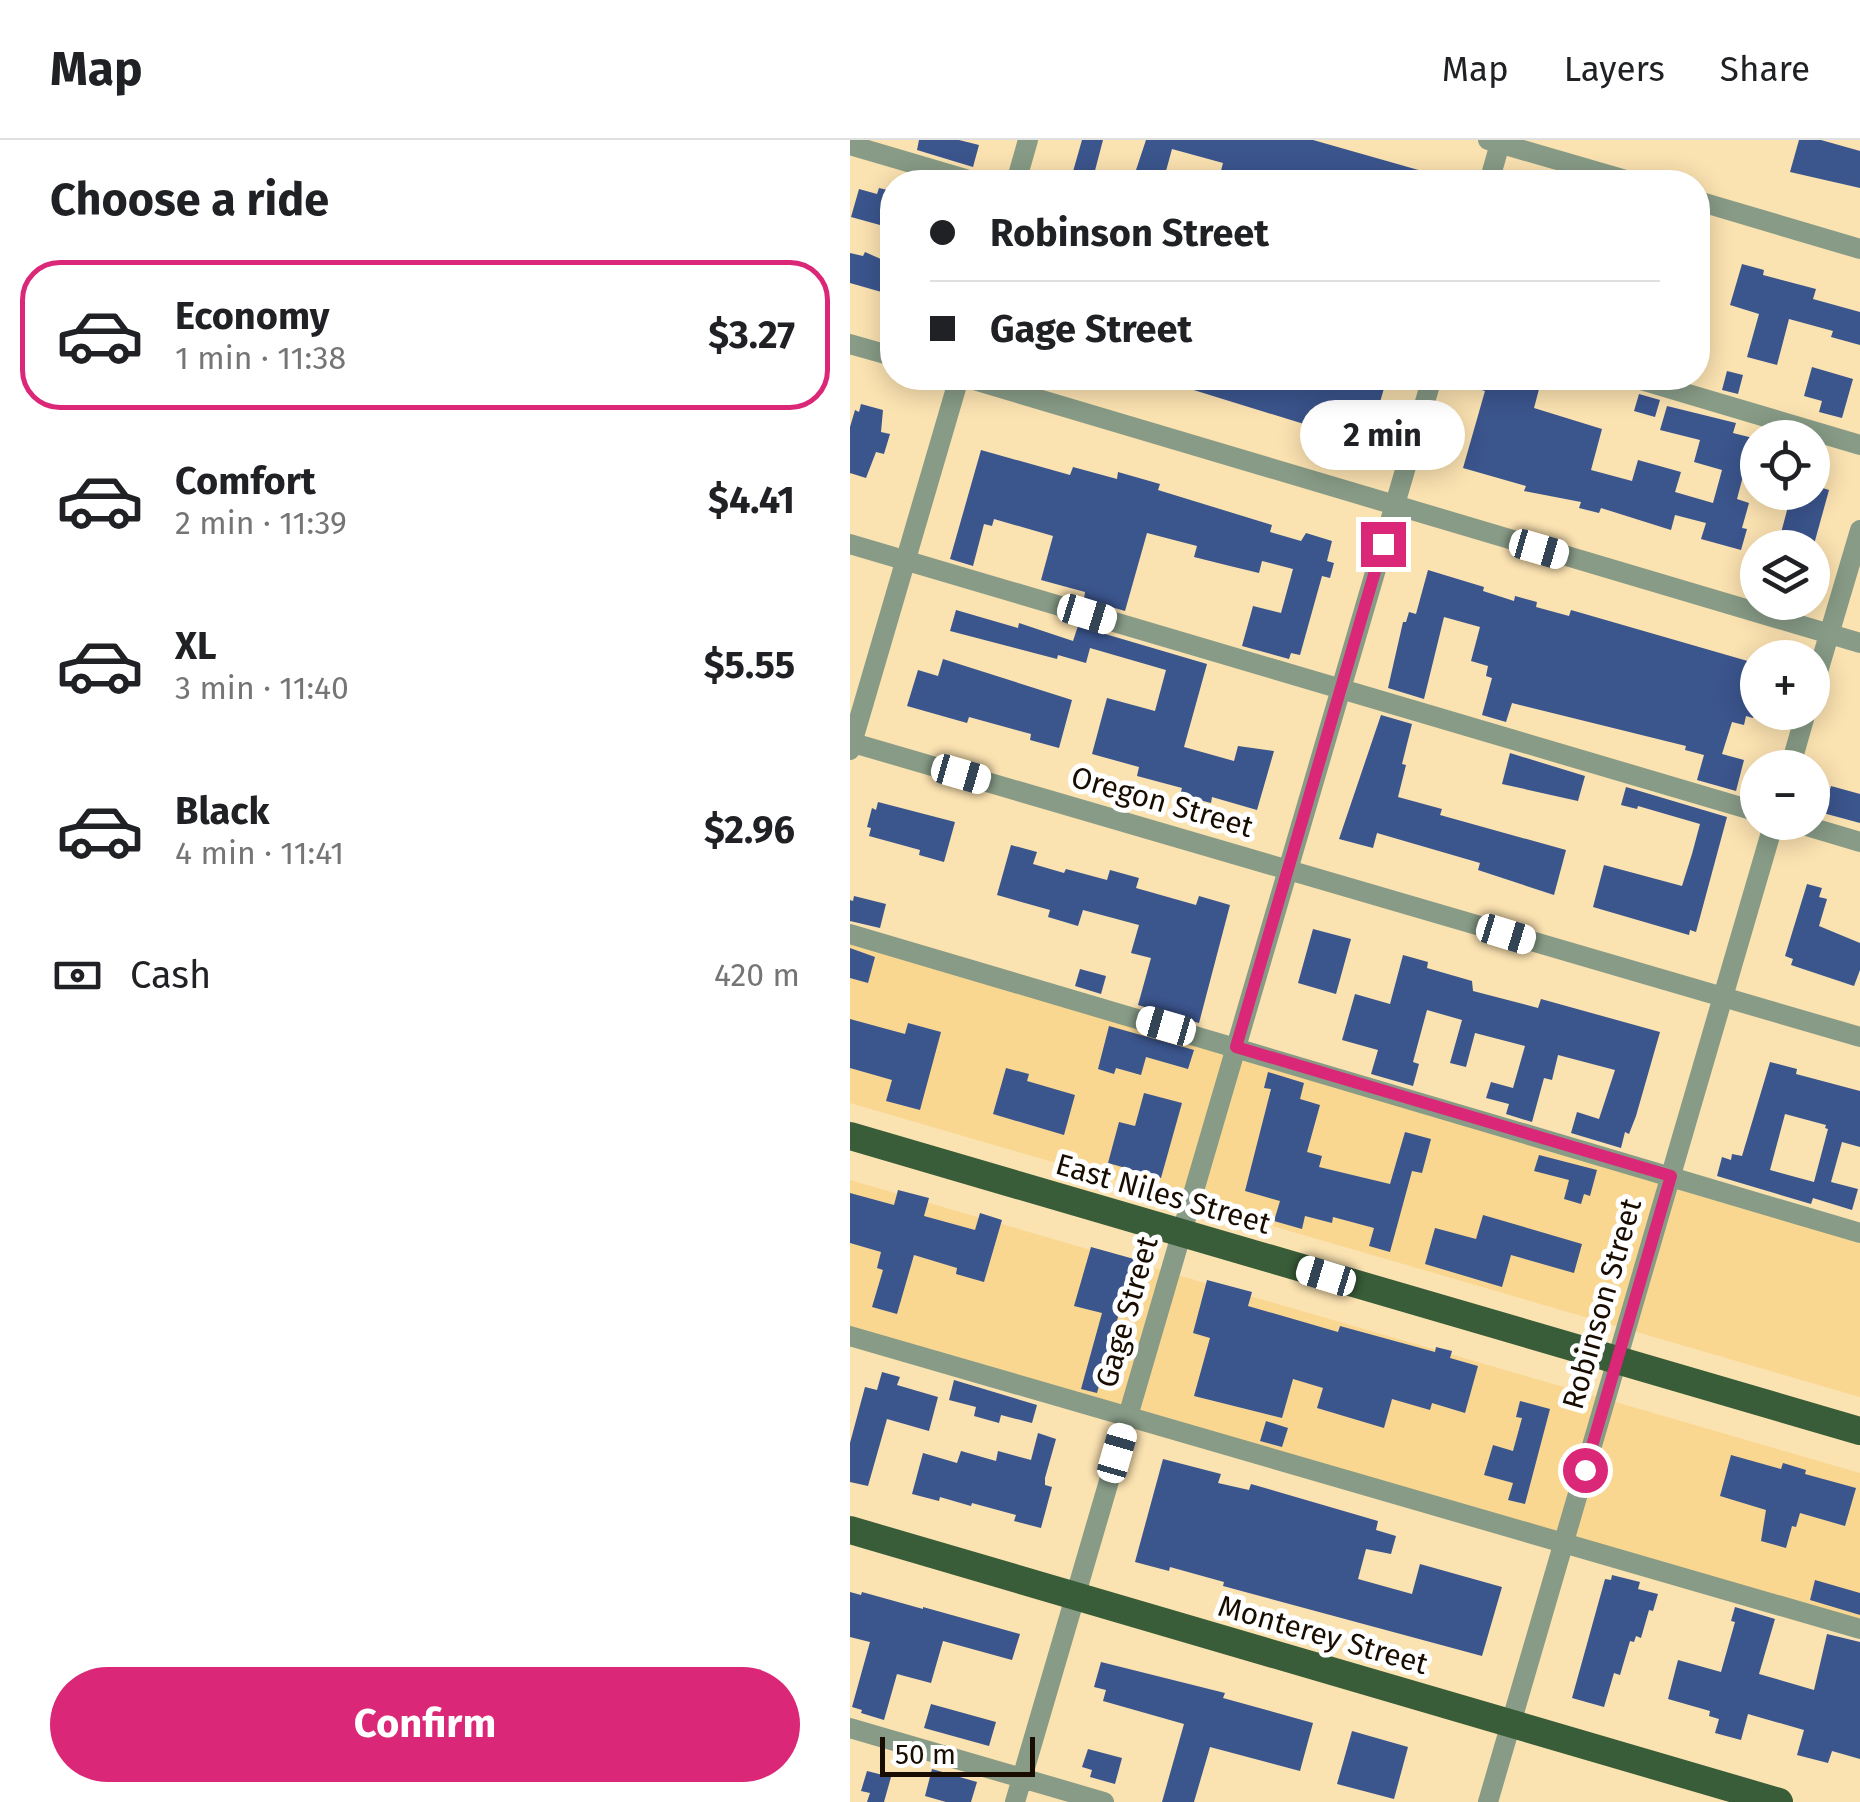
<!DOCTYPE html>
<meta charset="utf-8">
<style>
body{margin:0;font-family:"Fira Sans",sans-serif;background:#f2f2f2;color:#202124;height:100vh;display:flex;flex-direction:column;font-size:38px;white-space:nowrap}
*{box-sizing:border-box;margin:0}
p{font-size:32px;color:#757577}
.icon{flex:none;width:55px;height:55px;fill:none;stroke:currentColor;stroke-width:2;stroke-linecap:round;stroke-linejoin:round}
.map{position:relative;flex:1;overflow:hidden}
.panel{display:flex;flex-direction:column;background:#fff;width:850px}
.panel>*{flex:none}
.banner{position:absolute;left:30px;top:30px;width:830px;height:220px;border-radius:40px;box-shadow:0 5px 25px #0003;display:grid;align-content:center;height:220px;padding:0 50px;background:#fff}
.tools{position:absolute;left:890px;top:280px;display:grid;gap:20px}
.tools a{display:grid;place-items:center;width:90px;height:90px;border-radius:50%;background:#fff;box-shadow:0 5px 25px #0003;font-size:50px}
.scale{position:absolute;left:30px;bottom:25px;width:155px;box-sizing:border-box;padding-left:10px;border:5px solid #180d00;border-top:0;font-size:28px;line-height:35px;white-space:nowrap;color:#180d00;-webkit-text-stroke:8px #fff;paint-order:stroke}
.end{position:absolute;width:45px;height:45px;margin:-22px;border:12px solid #db2777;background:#fff;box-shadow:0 0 0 5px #fff}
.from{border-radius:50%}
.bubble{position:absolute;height:70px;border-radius:35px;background:#fff;box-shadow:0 5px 25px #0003;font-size:32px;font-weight:700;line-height:70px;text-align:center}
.car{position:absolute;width:30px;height:60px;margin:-30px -15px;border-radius:12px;box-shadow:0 0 8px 2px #0007;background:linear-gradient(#fff 24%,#345 0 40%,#fff 0 76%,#345 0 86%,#fff 0)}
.banner b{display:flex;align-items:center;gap:35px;height:95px;font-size:38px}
.banner b+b{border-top:2px solid #e0e0e0}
.banner i{width:25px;height:25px;background:#202124}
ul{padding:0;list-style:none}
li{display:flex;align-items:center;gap:30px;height:150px;margin:0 20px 15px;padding:0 30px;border:5px solid transparent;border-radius:40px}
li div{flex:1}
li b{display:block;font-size:38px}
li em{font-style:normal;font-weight:700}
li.active{border-color:#db2777}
li>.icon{width:90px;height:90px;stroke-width:1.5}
h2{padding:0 50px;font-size:45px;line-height:120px}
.pay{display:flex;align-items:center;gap:25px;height:110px;padding:0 50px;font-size:38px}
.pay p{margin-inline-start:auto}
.cta{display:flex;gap:20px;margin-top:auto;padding:20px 50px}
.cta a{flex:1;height:115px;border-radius:60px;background:#db2777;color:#fff;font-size:40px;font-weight:700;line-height:115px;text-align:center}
header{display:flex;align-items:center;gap:60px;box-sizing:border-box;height:140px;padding:0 50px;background:#fff;border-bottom:2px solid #e0e0e0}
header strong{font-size:48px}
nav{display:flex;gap:55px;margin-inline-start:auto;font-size:35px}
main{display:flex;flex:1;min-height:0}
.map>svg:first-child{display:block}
.built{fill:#fad791}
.building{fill:#3b558d;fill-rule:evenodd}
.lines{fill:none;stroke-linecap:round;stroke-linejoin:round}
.minor{stroke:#879b86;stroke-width:20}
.major{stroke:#395d38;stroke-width:28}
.route{stroke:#db2777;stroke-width:12}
.labels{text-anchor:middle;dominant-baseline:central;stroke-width:10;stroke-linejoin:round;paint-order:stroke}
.street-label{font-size:30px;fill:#180d00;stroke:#fff}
</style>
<header>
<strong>Map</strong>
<nav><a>Map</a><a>Layers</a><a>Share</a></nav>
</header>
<main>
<section class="panel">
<h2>Choose a ride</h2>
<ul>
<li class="active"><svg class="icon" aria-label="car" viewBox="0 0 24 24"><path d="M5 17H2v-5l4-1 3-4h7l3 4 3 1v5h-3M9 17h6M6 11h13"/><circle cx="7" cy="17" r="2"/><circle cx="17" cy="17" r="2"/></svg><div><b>Economy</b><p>1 min · 11:38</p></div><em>$3.27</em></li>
<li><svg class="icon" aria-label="car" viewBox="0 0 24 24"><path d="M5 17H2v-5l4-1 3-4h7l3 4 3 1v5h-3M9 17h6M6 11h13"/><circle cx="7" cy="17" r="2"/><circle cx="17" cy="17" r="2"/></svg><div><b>Comfort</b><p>2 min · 11:39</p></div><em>$4.41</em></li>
<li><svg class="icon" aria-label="car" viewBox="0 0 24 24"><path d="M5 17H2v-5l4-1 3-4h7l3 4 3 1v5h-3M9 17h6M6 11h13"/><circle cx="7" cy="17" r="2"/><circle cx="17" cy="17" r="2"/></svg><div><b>XL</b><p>3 min · 11:40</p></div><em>$5.55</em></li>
<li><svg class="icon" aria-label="car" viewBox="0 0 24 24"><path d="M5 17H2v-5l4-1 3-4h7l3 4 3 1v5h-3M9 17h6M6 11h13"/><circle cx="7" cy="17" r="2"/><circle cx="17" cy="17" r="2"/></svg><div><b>Black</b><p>4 min · 11:41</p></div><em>$2.96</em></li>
</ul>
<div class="pay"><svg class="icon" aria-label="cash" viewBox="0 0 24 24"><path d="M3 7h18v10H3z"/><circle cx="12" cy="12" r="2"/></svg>Cash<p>420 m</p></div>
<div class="cta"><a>Confirm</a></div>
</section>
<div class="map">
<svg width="1010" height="1662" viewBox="0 0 1010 1662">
<rect width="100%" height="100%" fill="#fbe2b1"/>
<path class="built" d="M0 799 1010 1099V1257L0 963Z
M0 1040 1010 1333V1482L0 1189Z"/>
<path class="building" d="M69 0H109L129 5 123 27 67 10Z
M232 0H253L242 42H220Z
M296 0H463L593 37 592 42H368L373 23 322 9 313 42H282Z
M949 0H971L1010 11V48L940 32Z
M29 48 42 51V79L32 76 30 85 1 77 9 49 27 54Z
M15 112 42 124V155L0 143V113L13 116Z
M892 124 914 130 913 135 966 149 963 159 1010 172V205L981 197 983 191 939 179 927 225 897 217 909 174 880 165Z
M962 227 1003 239 992 278 969 272 972 261 954 256Z
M877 231 893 235 888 254 872 250Z
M322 238H537L521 293 512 291 509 301 321 243Z
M605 238H692L684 268 752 289 741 330 782 341 788 320 831 332 825 352 863 363 872 330 844 322 850 300 810 290 817 266 886 283 883 293 903 298 887 359 899 363 892 388 897 389 891 410 851 399 856 383 825 375 821 390 751 368 749 373 729 368 731 362 674 351 676 346 613 328 635 251 604 242Z
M789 254 810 260 805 277 784 271Z
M11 264 33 270 31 292 40 294 34 314 26 312 16 338 0 333V287L5 270 9 272Z
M131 310 220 335 223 327 267 339 268 332 310 344 308 350 422 385 420 392 451 401 456 393 482 401 477 421 484 423 480 438 472 436 450 515 441 513 439 519 392 506 403 466 431 473 443 429 412 421 409 433 380 426 344 417 347 406 297 393 275 471 234 459 235 452 191 440 203 396 144 379 142 386 134 384 123 426 100 419Z
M963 345 979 350 963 408H927L940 359 958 364Z
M578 430 634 447 633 451 664 461 665 456 687 462 686 467 719 476 721 470 908 524V561L903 578 896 576 894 585 882 582 872 614 894 620 886 651 847 640 854 615 835 610 836 606 662 563 656 582 632 575 642 538 636 536 638 526 621 521 630 487 594 477 574 559 538 548 553 482H556L559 472 566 474Z
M106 470 168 488 169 483 223 501 228 486 357 524 334 607 384 621 388 606 424 611 407 670 362 657 361 663 330 655 332 648 287 636 289 627 242 614 257 558 305 571 316 530 240 508 236 523 208 515 207 519 100 491Z
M93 519 222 560 209 608 180 600 181 594 119 577 117 583 57 566 68 530 88 536Z
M531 575 562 584 552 624 556 625 548 657 592 669 590 675 716 710 704 755 628 730 630 723 527 693 523 708 489 699Z
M660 613 735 636 728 661 652 644Z
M981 646 1010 654V683L973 673Z
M776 647 877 677 846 792 840 790 839 795 743 767 754 725 832 746 842 714 850 684 788 666 787 669 771 665Z
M28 662 105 682 94 722 69 715 70 710 19 696 21 688 17 687 22 668 26 670Z
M161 705 187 712 183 724 214 733 216 729 257 740 260 730 289 738 286 748 346 765 349 756 380 765 349 883 288 865 301 818 281 813 289 785 233 770 228 786 198 777 200 770 147 755Z
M957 744 972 748 969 757 977 759 969 786 1010 803V830L1004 846 941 825 943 819 935 816Z
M4 756 36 764 30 788 0 781V760L3 761Z
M463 789 501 799 486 854 448 843Z
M0 808 25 817 18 843 0 838Z
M553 815 578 822 577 828 622 841 623 851 688 868 691 859 810 892 786 976 779 994 775 992 771 1008 721 993 727 972 749 979 765 930 708 915 702 940 694 938 682 982 656 974 659 964 636 958 641 942 663 948 675 906 625 893 616 927 600 923 612 880 577 870 563 922 569 924 563 946 521 934 528 910 492 900 505 854 540 864Z
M230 829 256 836 251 854 225 846Z
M0 879 55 894 58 883 91 892 70 970 36 961 42 940 0 928Z
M259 886 344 910 338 929 296 917 291 935 266 928 264 934 248 929Z
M920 922 947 929 946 934 1010 951V1007L992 1002 981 1042 1008 1049 1002 1070 963 1058 961 1064 867 1036 872 1017 881 1020 882 1014 892 1016ZM935 974 976 985 975 988 978 989 964 1042 920 1030Z
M156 928 179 934 177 941 225 955 214 995 143 974Z
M418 932 454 943 450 959 470 965 457 1012 472 1016 469 1027 540 1044 555 992 581 999 572 1033 562 1031 540 1112 519 1106 524 1088 483 1077 482 1083 455 1076 452 1089 424 1081 430 1061 395 1051 421 949 414 948Z
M294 953 332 963 311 1038 258 1023 269 982 285 986Z
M689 1015 747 1030 740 1056 734 1054 731 1064 714 1059 719 1040 684 1031Z
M48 1050 79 1058 74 1076 125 1090 130 1073 152 1080 134 1142 106 1134 107 1128 64 1115 47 1174 22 1167 33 1130 27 1128 31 1112 0 1103V1053L44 1065Z
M633 1075 732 1104 724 1133 661 1115 652 1147 575 1124 585 1088 626 1099Z
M241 1107 284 1119 247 1253 231 1249 252 1173 224 1166Z
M357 1140 402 1152 398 1166 488 1192 490 1186 585 1212 586 1207 602 1211 600 1218 628 1226 615 1273 582 1263 580 1270 542 1259 534 1288 467 1268 473 1248 443 1239 432 1278 344 1256 360 1198 343 1193Z
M32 1232 50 1237 47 1245 88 1257 79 1291 37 1279 18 1346 0 1342V1303L15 1247 27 1250Z
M104 1240 187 1265 182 1283 151 1275 149 1283 124 1276 126 1267 99 1260Z
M670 1261 700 1269 675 1364 658 1360 663 1343 634 1335 643 1305 663 1311 672 1278 666 1277Z
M416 1281 438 1288 432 1307 410 1301Z
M188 1293 206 1299 195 1338V1345L202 1347 191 1388 164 1381 166 1375 122 1363 121 1366 90 1357 89 1361 62 1354 73 1313 107 1323 111 1311 146 1321 148 1311 181 1320Z
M881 1315 931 1329 933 1323 956 1330 955 1334 1006 1348 995 1386 950 1373 946 1387 942 1386 936 1408 911 1401 916 1370 870 1356Z
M313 1319 371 1334 368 1343 399 1350 401 1344 528 1381 526 1390 546 1396 541 1414 516 1409 508 1439 562 1454 570 1424 652 1447 632 1516 373 1446 374 1442 320 1427 319 1431 285 1422Z
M762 1435 790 1442 788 1449 808 1454 803 1471 799 1470 791 1498 786 1496 784 1502 780 1501 770 1535 764 1533 754 1567 722 1558 755 1439 761 1440Z
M965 1440 1010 1453V1475L960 1460Z
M0 1452 11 1455 12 1452 73 1469V1467L170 1494 162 1520 93 1501 81 1543 47 1534 34 1580 11 1573 12 1570 2 1567 20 1502 0 1497Z
M885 1467 925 1479 909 1534 964 1550 977 1494 1010 1502V1619L982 1611 978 1623 947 1615 954 1590 898 1574 891 1600 865 1593 869 1579 859 1576 860 1571 818 1559 828 1520 871 1532 885 1482 881 1481Z
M251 1522 375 1553 373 1558 463 1583 450 1631 360 1607 344 1662H312L334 1584 253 1561 256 1550 244 1547Z
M81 1564 146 1582 139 1606 74 1588Z
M502 1591 558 1607 544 1659 487 1644Z
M238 1609 272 1618 265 1644 240 1637 242 1630 232 1627Z
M82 1629 127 1642 121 1662H96L75 1656Z
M17 1631 41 1637 34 1662H17L20 1653 11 1651Z"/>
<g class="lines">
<path class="minor" d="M638 0 783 42
M0 5 126 42
M166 42 178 0
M639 42 651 0
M848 61 1010 109
M0 204 42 216
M117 238 1010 503
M784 238 1010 305
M0 404 908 672
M962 552 1010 390
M0 602 1010 897
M0 610 109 238
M940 628 956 572
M943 682 1010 702
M0 794 1010 1093
M0 1196 1010 1489
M0 1588 254 1662
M165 1662 582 238
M638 1662 924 682"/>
<path class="major" d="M0 996 1010 1291
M0 1390 929 1662"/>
</g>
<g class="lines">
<path class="route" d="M533 404 386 907 821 1036 735 1330"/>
</g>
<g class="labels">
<g class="street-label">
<text transform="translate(312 662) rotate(16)">Oregon Street</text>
<text transform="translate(313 1054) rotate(16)">East Niles Street</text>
<text transform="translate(752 1164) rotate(-74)">Robinson Street</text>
<text transform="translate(277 1172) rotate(-74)">Gage Street</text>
<text transform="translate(473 1495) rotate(16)">Monterey Street</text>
</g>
</g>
</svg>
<div class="tools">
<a><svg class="icon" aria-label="locate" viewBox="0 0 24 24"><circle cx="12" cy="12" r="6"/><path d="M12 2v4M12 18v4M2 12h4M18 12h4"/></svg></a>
<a><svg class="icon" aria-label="layers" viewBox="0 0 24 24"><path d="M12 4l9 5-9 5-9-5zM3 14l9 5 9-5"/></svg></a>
<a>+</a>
<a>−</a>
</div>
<div class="scale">50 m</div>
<i class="end from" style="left:735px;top:1330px"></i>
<i class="end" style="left:533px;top:404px"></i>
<div class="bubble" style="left:450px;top:260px;width:165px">2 min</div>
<i class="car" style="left:689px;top:409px;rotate:106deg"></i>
<i class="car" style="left:237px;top:474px;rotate:107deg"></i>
<i class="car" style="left:111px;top:634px;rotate:106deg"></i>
<i class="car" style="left:656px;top:794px;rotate:107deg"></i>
<i class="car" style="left:316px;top:886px;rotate:286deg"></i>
<i class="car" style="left:476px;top:1136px;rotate:287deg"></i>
<i class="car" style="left:267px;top:1313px;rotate:16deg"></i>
<div class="banner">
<b><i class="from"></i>Robinson Street</b>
<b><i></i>Gage Street</b>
</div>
</div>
</main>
